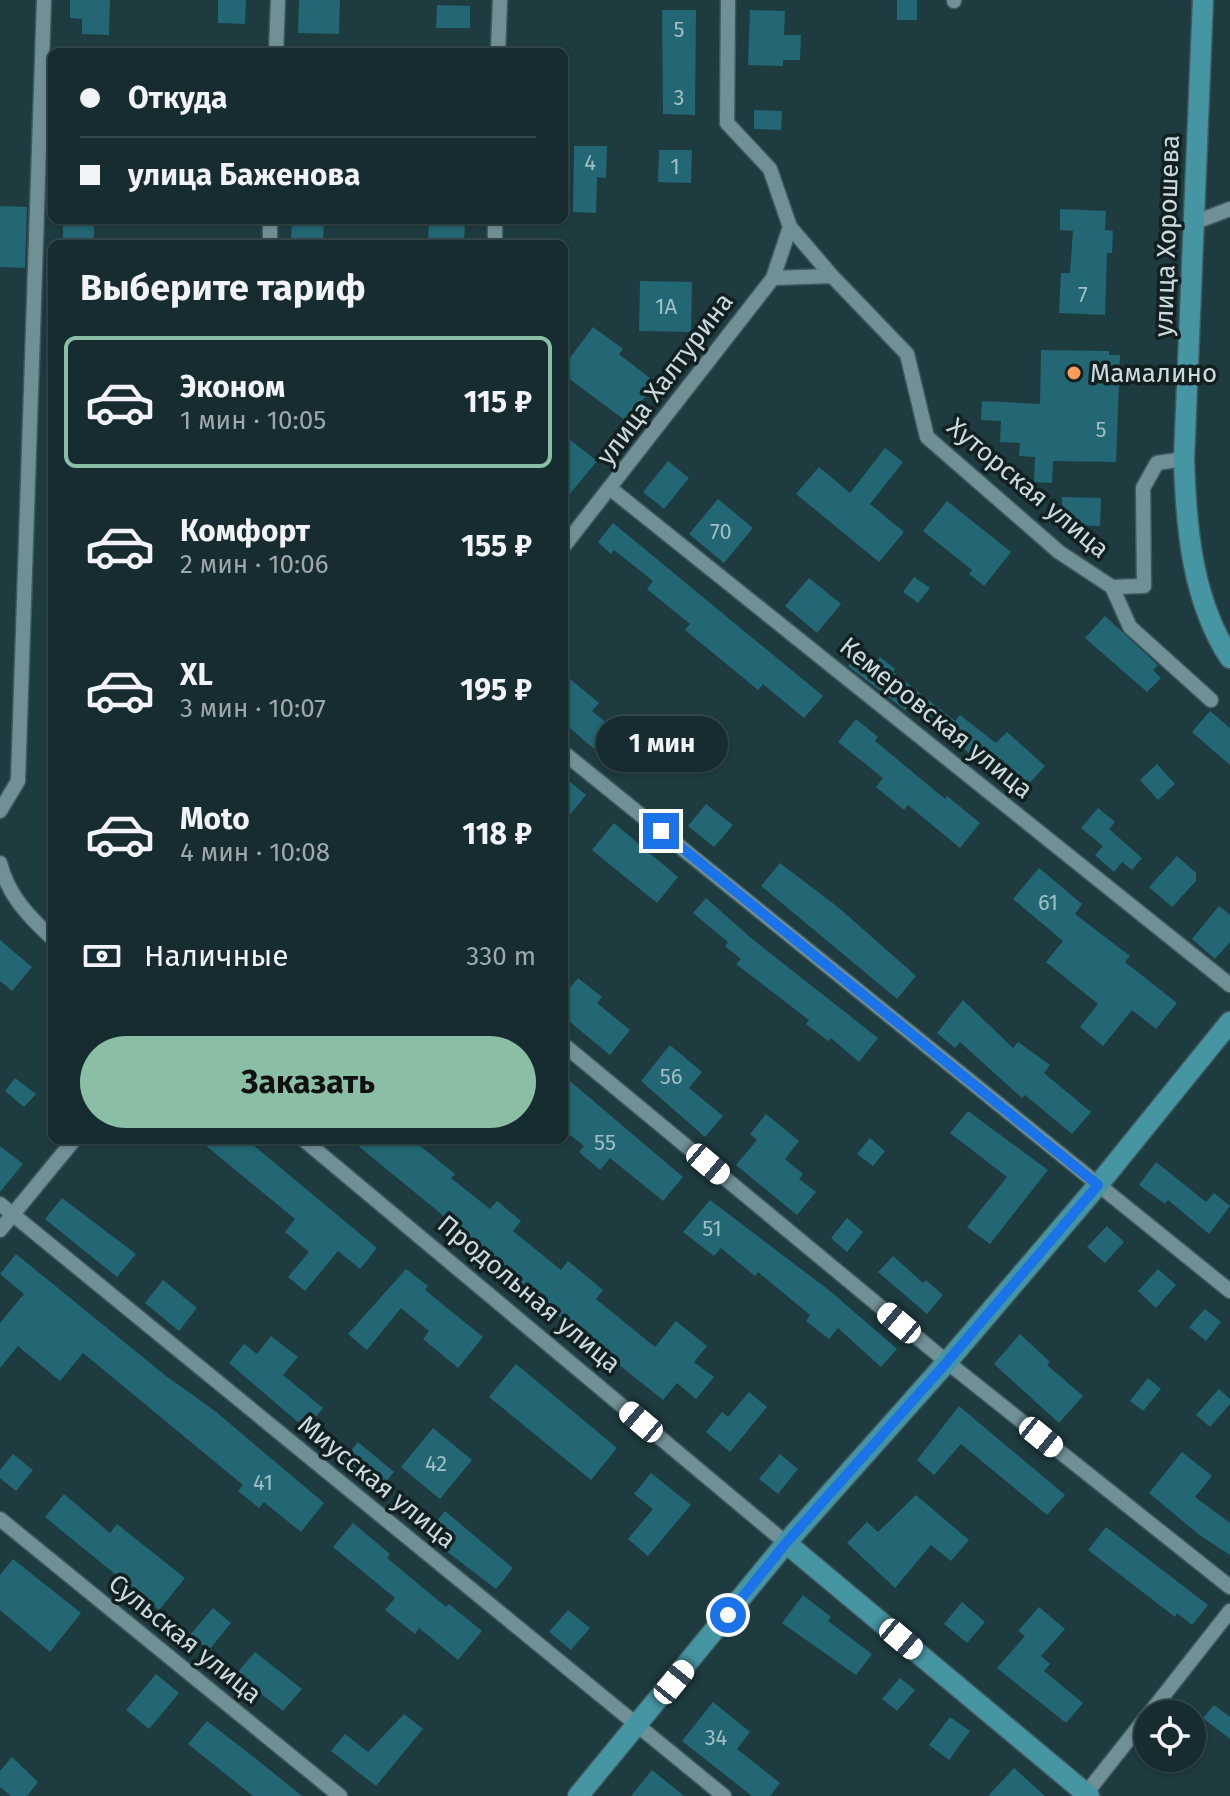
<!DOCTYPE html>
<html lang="ru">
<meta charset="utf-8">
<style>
body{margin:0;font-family:"Fira Sans",sans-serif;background:#1f3438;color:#f1f3f6;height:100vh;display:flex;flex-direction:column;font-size:30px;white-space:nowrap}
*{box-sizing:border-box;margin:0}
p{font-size:26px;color:#9ea7ab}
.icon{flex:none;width:44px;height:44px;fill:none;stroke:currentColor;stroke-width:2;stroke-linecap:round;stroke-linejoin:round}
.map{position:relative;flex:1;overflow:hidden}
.panel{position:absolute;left:48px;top:240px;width:520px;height:904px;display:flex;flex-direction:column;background:#162c30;border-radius:12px;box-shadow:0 2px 6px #0004,0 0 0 2px #35484c}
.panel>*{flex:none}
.top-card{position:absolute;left:48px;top:48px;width:520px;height:176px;border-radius:12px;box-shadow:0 2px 6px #0004,0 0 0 2px #35484c;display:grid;align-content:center;height:176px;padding:0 32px;background:#162c30}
.fabs{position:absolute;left:1134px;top:1700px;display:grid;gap:16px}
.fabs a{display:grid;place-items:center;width:72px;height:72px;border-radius:50%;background:#162c30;box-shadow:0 2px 6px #0004,0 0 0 2px #35484c;font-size:40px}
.end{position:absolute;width:36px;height:36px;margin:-18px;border:10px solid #1a73e8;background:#fff;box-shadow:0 0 0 4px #fff}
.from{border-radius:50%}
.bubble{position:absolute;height:56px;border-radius:28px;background:#162c30;box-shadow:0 2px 6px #0004,0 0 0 2px #35484c;font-size:26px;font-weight:700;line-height:56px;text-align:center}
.car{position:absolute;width:24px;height:48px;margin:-24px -12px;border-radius:10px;box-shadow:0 0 6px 2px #0007;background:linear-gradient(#fff 24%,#345 0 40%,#fff 0 76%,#345 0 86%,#fff 0)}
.top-card b{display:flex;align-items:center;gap:28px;height:76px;font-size:30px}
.top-card b+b{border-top:2px solid #35484c}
.top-card i{width:20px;height:20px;background:#f1f3f6}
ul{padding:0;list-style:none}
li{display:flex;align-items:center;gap:24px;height:132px;margin:0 16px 12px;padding:0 16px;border:4px solid transparent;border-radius:12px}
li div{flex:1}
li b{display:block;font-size:30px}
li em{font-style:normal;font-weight:700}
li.active{border-color:#8abfa5}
li>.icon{width:72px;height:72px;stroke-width:1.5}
h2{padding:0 32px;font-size:36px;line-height:96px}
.pay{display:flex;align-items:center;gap:20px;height:88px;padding:0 32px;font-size:30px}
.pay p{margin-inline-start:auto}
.button{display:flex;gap:16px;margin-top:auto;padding:16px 32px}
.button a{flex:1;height:92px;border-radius:48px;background:#8abfa5;color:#111;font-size:32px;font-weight:700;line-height:92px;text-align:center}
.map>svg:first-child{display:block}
.building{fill:#226773}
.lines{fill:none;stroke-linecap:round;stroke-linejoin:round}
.minor-casing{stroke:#3f5a5e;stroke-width:17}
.major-casing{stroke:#3f5a5e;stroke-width:23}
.minor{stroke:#719096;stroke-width:14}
.major{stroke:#4695a2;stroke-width:20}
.route{stroke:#1a73e8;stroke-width:10}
.poi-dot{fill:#ff9b5a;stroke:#132022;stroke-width:3}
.labels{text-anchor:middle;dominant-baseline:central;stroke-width:7;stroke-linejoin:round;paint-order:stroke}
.number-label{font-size:22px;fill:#a0bec3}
.street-label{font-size:26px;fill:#cadbde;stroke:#132022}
.poi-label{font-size:26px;fill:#cadbde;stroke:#132022;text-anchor:start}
</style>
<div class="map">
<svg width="1230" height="1796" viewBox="0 0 1230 1796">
<rect width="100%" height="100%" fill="#1e3b40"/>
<path class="building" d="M70 0H110L109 35 82 34V19L70 18Z
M218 0H246L245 24 218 23Z
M299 0H340L339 34 298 33Z
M897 0H917V20H897Z
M437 5 470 6V28H436Z
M662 10H696L695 115 663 114Z
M750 10 785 11 784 35H801L800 60H783V66L748 65Z
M754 110 782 111 781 130 754 129Z
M574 146H607L606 178 597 177 596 213 573 212Z
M659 150H692L691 183 658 182Z
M0 206 27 207 25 268 0 267Z
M1060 209 1106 211 1105 230 1113 231 1112 253H1107L1105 315 1059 313 1061 273H1070L1073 231 1060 230Z
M292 220H324L323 244H291Z
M429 220H465L464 244 428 243Z
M63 225 94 226V244H63Z
M640 281 692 282 691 332 639 331Z
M593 327 623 349 619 354 656 383 626 421 564 375V366Z
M1041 350 1109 351V355H1120L1116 462 1053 461 1052 483 1034 482 1035 457 1019 456 1020 443 1000 442 1001 421 981 420 982 401 1040 404Z
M564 435 597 461 564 501Z
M885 448 903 462 870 504 904 532 879 562 796 494 819 467 850 493Z
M668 461 689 478 664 509 643 492Z
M1062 497 1101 498 1100 526 1062 525Z
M718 499 753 528 724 563 689 534Z
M947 501 1011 552 984 586 969 574 972 570 923 531Z
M613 523 823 696 804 718 763 684 758 690 685 630 690 624 647 589 653 581 614 550 611 554 598 542Z
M914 577 930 588 918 603 903 592Z
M809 578 841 604 817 633 785 606Z
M1105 616 1158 665 1153 670 1161 678 1147 692 1085 638Z
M860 651 875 664 880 657 895 669 893 672 955 721 960 715 996 743 1007 732 1045 766 1025 788 1008 772 1002 779 909 706 905 710 848 666Z
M564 674 599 703 592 711 632 744 614 766 564 723Z
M1210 711 1230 728V765L1192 732Z
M697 719 717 734 703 751 684 735Z
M856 719 878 737 875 741 945 799 947 796 980 823 960 848 908 805 904 810 876 787 883 778 838 742Z
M1157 764 1175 784 1158 800 1140 780Z
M564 777 586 795 564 822Z
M706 804 733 825 714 847 688 826Z
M1098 808 1115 822 1109 829 1142 858 1132 870 1122 862 1114 872 1095 855 1103 846 1081 828Z
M614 823 678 877 657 903 592 850Z
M1177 856 1196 873V881L1172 907 1149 887Z
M780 863 839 908 916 976 897 999 761 886Z
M1039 868 1082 904 1075 914 1130 956 1125 962 1177 1003 1156 1029 1132 1010 1103 1046 1080 1027 1098 1004 1046 962 1063 941 1013 899Z
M706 898 751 938 878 1038 859 1062 831 1038 828 1041 806 1024 809 1020 736 964 741 959 725 946 728 942 693 913Z
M1219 906 1230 915V942L1215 959 1192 939Z
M0 940 32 967 12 991 0 981Z
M578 978 602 997 597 1003 630 1030 610 1055 564 1017V995Z
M963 1000 1013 1048 1018 1042 1050 1065 1044 1073 1091 1112 1072 1134 1025 1095 1022 1098 960 1042 955 1048 937 1033Z
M670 1045 702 1072 689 1088 723 1116 705 1137 641 1081Z
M564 1076 683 1177 663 1201 610 1158 600 1170 579 1152 584 1146 564 1130Z
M15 1078 36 1094 24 1107 5 1091Z
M968 1111 1048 1170 990 1244 967 1227 1007 1177 950 1133Z
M766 1114 799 1141 785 1159 803 1174 799 1179 816 1192 797 1215 736 1165 757 1140 750 1134Z
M870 1138 885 1151 873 1166 857 1154Z
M199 1140H247L377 1248 360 1269 338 1251 305 1291 288 1277 309 1252 285 1232 295 1219Z
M351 1140H413L455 1174 451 1178 490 1209 497 1201 521 1221 513 1231 561 1270 568 1261 603 1290 596 1299 655 1347 676 1321 707 1346 694 1362 714 1377 696 1399 677 1383 663 1400 537 1299 466 1239 468 1236Z
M0 1146 23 1164 0 1192Z
M1156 1162 1206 1202 1214 1193 1230 1206 1209 1234 1168 1200 1165 1204 1139 1185Z
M62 1198 136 1254 117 1277 45 1219Z
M710 1200 830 1291 897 1349 881 1367 838 1328 829 1339 806 1321 810 1315 758 1272 755 1276 721 1248 714 1256 683 1232Z
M847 1218 863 1232 847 1252 831 1238Z
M1107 1226 1124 1242 1105 1263 1087 1247Z
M16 1254 166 1376 215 1411 324 1503 301 1532 264 1502 259 1508 238 1491 243 1485 83 1353 60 1381 18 1346 0 1368V1323L24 1294 0 1274Z
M893 1256 923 1283 926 1280 943 1295 927 1314 878 1272Z
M406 1269 428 1286 425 1290 483 1337 458 1368 423 1339 429 1331 401 1308 367 1350 348 1334Z
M1158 1269 1176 1285 1156 1308 1138 1291Z
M163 1280 197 1308 179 1331 145 1303Z
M1205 1309 1221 1322 1206 1341 1189 1327Z
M1020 1334 1050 1362 1047 1365 1083 1396 1059 1423 994 1364Z
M271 1336 298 1357 283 1375 323 1408 306 1429 229 1363 244 1344 257 1354Z
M516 1364 617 1448 591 1480 489 1397Z
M1148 1378 1161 1389 1143 1411 1130 1401Z
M1219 1389 1230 1399V1404L1210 1427 1196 1415Z
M749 1392 767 1407 730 1452 706 1432 722 1412 728 1417Z
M959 1406 1065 1495 1047 1515 961 1444 934 1475 917 1460Z
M433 1428 472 1460 440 1499 401 1467Z
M358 1442 394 1472 380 1490 341 1463Z
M1182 1452 1212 1476 1195 1497 1230 1523V1555L1198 1534 1149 1493Z
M13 1454 33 1470 16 1491 0 1478V1470Z
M780 1454 798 1469 778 1494 759 1479Z
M651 1473 691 1505 648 1556 628 1539 653 1509 634 1494Z
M64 1494 110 1533 117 1524 185 1578 159 1610 45 1517Z
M916 1495 969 1540 951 1561 931 1545 895 1588 847 1543 867 1522 878 1532Z
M445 1511 513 1568 496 1589 425 1535Z
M353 1523 390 1554 387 1558 446 1607 449 1604 482 1631 458 1660 419 1628 415 1634 385 1610 395 1598 333 1547Z
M1106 1527 1208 1605 1192 1625 1177 1613 1175 1617 1088 1550Z
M13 1559 81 1613 50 1652 0 1610V1575Z
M803 1595 831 1617 828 1621 872 1654 856 1675 782 1623Z
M962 1602 985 1622 967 1643 944 1624Z
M1039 1607 1065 1629 1041 1656 1050 1664 1044 1671 1083 1703 1066 1723 997 1668 1025 1636 1018 1631Z
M213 1608 231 1623 209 1650 190 1635Z
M568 1610 590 1628 571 1650 549 1632Z
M255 1652 302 1689 283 1711 236 1674Z
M156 1674 179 1693 149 1729 126 1710Z
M900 1678 915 1690 897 1711 882 1699Z
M713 1702 750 1732 737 1749 780 1783 770 1796H752L682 1741Z
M1214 1705 1230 1717V1739L1203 1718Z
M404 1714 423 1729 376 1786 331 1751 345 1734 368 1752Z
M950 1717 970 1731 949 1760 929 1745Z
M207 1721 255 1758 302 1796H253L188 1744Z
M12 1757 38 1782 27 1796H11L0 1787V1771Z
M1014 1768 1045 1796H988Z
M652 1770 684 1796H631Z"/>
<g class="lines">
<g class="minor-casing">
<path id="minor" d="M954 1V0
M276 52 278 0
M498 52 500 0
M495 220V244
M1193 223 1230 209
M790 227 832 276
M270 244V220
M773 278 832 276 907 354 927 437 1059 552 1112 587 1144 586 1143 488 1157 463 1184 459
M611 489 1230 985
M564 546 773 278 790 227 770 169 727 123 728 0
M1112 587 1130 627 1211 700
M564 753 1230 1291
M0 811 18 781 44 0
M0 863C8 895 28 916 52 938
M564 1045 947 1362 1230 1587
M304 1140 786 1543
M0 1204 724 1796
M0 1230 74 1140
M0 1519 340 1796
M1149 1714 1230 1611
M1084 1796 1148 1715"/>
</g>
<g class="major-casing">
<path id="major" d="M1203 0 1184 459C1186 527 1192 600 1230 658
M786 1543 1089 1796
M578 1796 786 1543 947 1362 1098 1185 1230 1022"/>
</g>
<use href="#minor" class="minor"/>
<use href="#major" class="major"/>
</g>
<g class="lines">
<path class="route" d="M661 831 1098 1185 947 1362 786 1543 728 1615"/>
</g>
<circle class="poi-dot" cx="1074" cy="373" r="8"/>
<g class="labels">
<g class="number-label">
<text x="679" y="29">5</text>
<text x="679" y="97">3</text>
<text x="590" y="162">4</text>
<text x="675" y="166">1</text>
<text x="1083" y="294">7</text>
<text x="666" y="306">1А</text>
<text x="1101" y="429">5</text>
<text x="721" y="531">70</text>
<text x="1048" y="902">61</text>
<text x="671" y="1076">56</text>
<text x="605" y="1142">55</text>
<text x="712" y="1228">51</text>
<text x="436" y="1463">42</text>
<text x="263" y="1482">41</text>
<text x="716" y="1737">34</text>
</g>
<g class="street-label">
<text transform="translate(1167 236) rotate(-88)">улица Хорошева</text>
<text transform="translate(665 379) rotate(-53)">улица Халтурина</text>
<text transform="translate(1028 488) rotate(40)">Хуторская улица</text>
<text transform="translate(936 718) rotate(39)">Кемеровская улица</text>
<text transform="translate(529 1294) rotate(40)">Продольная улица</text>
<text transform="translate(377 1482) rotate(39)">Миусская улица</text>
<text transform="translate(185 1639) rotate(39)">Сульская улица</text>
</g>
<g class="poi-label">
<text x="1090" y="373">Мамалино</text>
</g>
</g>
</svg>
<div class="fabs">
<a><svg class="icon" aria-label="locate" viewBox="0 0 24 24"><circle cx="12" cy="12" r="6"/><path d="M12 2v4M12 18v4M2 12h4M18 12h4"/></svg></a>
</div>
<i class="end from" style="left:728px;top:1615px"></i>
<i class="end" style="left:661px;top:831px"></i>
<div class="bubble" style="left:596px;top:716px;width:132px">1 мин</div>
<i class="car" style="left:708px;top:1164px;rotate:130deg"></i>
<i class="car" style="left:899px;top:1323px;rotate:310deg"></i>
<i class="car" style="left:641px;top:1422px;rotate:310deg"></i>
<i class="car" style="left:1041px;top:1437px;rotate:129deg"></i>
<i class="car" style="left:901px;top:1639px;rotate:130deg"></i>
<i class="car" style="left:674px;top:1682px;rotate:39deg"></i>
<div class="top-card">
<b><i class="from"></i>Откуда</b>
<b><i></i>улица Баженова</b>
</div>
<section class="panel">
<h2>Выберите тариф</h2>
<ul>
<li class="active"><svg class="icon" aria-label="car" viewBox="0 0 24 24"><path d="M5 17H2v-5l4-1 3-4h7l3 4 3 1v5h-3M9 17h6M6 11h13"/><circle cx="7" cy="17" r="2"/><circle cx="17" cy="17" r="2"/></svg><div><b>Эконом</b><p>1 мин · 10:05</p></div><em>115 ₽</em></li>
<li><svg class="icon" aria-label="car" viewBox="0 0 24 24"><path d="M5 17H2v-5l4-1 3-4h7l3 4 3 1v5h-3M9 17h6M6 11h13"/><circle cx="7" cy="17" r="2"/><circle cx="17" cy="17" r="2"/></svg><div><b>Комфорт</b><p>2 мин · 10:06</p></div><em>155 ₽</em></li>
<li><svg class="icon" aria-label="car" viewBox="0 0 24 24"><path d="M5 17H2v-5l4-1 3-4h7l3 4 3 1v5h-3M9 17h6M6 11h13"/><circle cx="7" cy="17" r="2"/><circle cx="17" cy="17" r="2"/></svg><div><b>XL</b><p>3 мин · 10:07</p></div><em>195 ₽</em></li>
<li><svg class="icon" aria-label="car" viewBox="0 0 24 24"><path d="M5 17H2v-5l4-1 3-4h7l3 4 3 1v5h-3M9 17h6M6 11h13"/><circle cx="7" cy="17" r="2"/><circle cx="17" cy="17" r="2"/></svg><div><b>Moto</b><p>4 мин · 10:08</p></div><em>118 ₽</em></li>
</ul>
<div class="pay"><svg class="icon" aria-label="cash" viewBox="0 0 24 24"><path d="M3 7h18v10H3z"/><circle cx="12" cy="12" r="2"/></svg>Наличные<p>330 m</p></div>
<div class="button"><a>Заказать</a></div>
</section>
</div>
